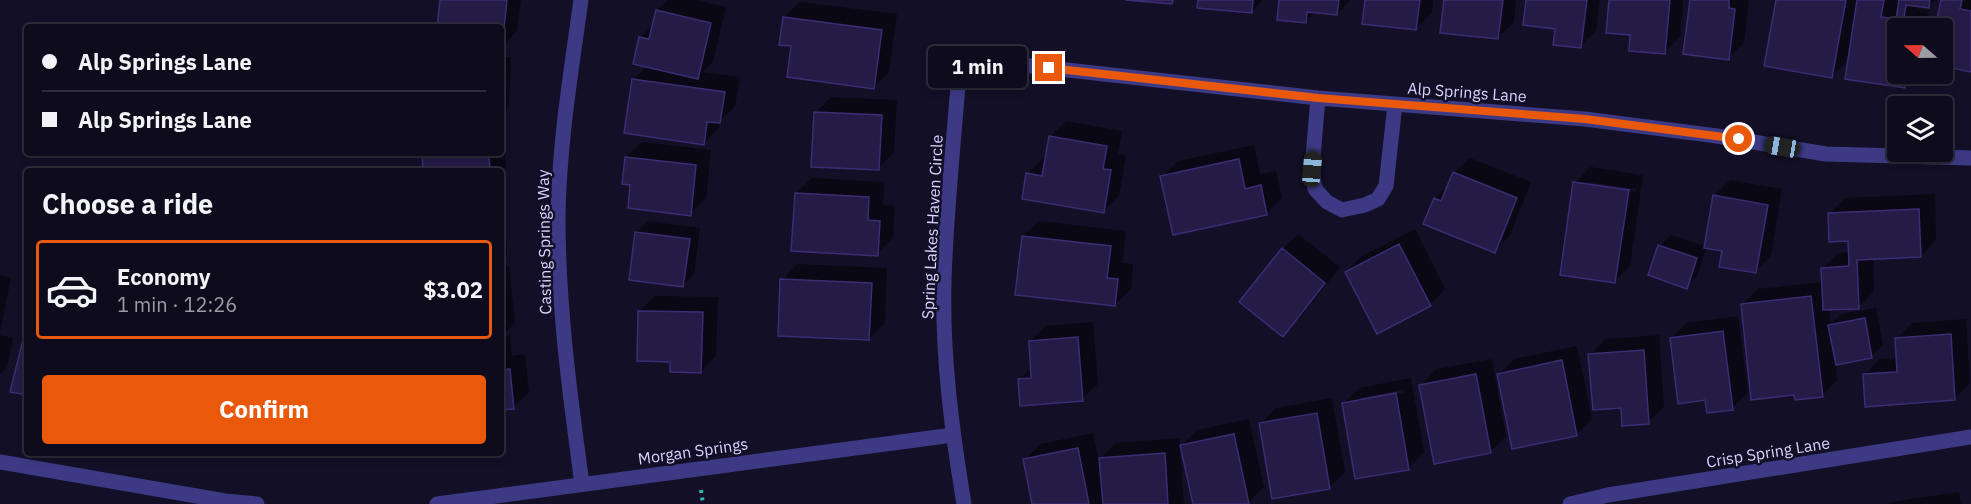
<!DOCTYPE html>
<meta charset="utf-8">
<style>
body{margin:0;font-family:"IBM Plex Sans",sans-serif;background:#171425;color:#f1f3f6;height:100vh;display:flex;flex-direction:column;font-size:22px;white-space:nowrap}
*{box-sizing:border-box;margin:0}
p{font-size:20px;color:#9b9ba3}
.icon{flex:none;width:33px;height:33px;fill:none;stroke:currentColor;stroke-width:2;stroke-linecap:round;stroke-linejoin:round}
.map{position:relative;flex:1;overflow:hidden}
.side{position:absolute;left:24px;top:168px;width:480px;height:288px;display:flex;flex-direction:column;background:#0e0b1c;border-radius:6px;box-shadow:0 3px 9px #0003,0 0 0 2px #2e2b3b}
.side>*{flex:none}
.top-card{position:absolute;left:24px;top:24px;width:480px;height:132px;border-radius:6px;box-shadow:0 3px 9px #0003,0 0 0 2px #2e2b3b;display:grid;align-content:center;height:132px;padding:0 18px;background:#0e0b1c}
.needle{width:39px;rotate:290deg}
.tools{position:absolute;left:1887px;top:18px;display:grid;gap:12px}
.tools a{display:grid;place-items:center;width:66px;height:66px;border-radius:6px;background:#0e0b1c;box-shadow:0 3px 9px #0003,0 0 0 2px #2e2b3b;font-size:30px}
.end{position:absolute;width:27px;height:27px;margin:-14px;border:8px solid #ea580c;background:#fff;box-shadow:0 0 0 3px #fff}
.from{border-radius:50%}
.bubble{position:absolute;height:42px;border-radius:6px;background:#0e0b1c;box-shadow:0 3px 9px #0003,0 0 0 2px #2e2b3b;font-size:20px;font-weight:800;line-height:42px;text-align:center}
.car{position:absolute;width:18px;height:36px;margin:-18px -9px;border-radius:8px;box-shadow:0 0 4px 2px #0007;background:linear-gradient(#222 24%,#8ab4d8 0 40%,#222 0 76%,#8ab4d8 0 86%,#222 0)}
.top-card b{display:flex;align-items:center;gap:21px;height:57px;font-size:22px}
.top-card b+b{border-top:2px solid #2e2b3b}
.top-card i{width:15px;height:15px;background:#f1f3f6}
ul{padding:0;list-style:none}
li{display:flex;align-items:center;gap:18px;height:99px;margin:0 12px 9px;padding:0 6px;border:3px solid transparent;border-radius:6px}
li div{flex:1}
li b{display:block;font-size:22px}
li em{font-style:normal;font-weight:800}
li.current{border-color:#ea580c}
li>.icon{width:54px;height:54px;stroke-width:1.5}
h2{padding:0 18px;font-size:27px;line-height:72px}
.action{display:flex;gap:12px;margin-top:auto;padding:12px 18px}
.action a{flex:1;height:69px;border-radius:6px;background:#ea580c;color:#fff;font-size:24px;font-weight:800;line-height:69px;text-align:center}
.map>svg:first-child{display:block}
.shadow{fill:#0007;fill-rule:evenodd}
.building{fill:#241b47;stroke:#3b2d73;stroke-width:1.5}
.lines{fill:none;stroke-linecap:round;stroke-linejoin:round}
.path{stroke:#2fb8b0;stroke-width:4;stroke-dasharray:3 4.5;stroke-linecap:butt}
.street{stroke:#3d3a85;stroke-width:15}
.route{stroke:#ea580c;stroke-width:8}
.labels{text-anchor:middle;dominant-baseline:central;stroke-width:5;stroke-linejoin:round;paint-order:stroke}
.street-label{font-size:16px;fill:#d9d4ff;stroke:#130f26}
</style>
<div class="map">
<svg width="1971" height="504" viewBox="0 0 1971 504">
<rect width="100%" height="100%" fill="#130f26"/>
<path class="shadow" d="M442 0H521L517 31 502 47 501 27H439Z
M668 0H696L726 7 713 62 703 72 740 77 735 106 720 121 719 128 704 143 626 132 634 79 647 66 640 38 654 24 657 10Z
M1200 0H1263L1252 12Z
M1281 0H1350L1337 14 1315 12 1306 21Z
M1366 0H1433L1432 13 1416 28Z
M1445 0H1516L1514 22 1498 37Z
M1528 0H1600L1596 31 1580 46 1556 27Z
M1610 0H1683L1680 37 1664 53 1632 34Z
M1692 0H1749L1744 43 1728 58Z
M1777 0H1896L1900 2V0H1935L1929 7 1918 5V9L1929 10 1926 28H1898V74H1917L1904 86 1850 58 1832 76Z
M1943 0H1971V71L1942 28H1937Z
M800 2 897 14 889 72 873 87 793 45 784 17Z
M501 57H511L509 106 501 114Z
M831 97 897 100 894 152 878 168 816 112Z
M501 121H504L506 179 501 183V171H424V153H501Z
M1066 121 1122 131 1118 154 1126 155 1119 196 1103 212 1028 174 1043 158 1046 159 1050 137Z
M642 142 711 150 706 198 690 214 632 183 626 157Z
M1254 145 1260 174 1276 171 1282 198 1266 214 1162 177 1178 161Z
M1470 158 1531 182 1510 235 1494 251 1435 199 1450 184 1454 173Z
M1590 167 1643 175 1630 266 1615 281 1575 183ZM1586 182 1636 189V192L1586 185Z
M812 178 884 182 883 205 895 206 893 238 877 254 796 193Z
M1730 180 1782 189 1771 256 1756 271 1724 250 1707 247 1697 276 1686 287 1660 246 1671 235 1705 246 1714 196Z
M1935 194 1936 240 1921 256 1873 258 1874 292 1858 307 1829 309 1831 324 1841 314 1876 308 1883 345 1871 356 1836 363 1837 380 1822 396 1742 305 1758 289 1823 282V268L1838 253 1850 252 1849 240 1829 214 1845 198Z
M501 199H504L507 255 501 261Z
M648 221 700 228 694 274 683 285 637 232Z
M1039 221 1126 231 1122 263 1133 264 1131 289 1115 305 1023 236Z
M1415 229 1445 289 1430 305 1346 272 1362 256Z
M1298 234 1340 267 1299 319 1283 335V249Z
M797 264 887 268 885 323 869 339 782 280Z
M509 266 515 323 502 336 510 335 512 356 525 354 529 392 513 407 501 409V267Z
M0 275 11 278 0 332Z
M655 296 718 297 716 356 701 371 672 361 639 311Z
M1738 316 1748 393 1732 408 1671 338 1687 323Z
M1966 319 1970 383 1954 399 1865 375 1880 359 1898 358 1897 338 1912 323Z
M1093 322 1098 384 1082 399 1020 379 1032 367 1030 341 1046 326Z
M0 335 13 338 7 367 0 374Z
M1659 335 1664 407 1648 422 1622 406 1590 355 1605 339Z
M1577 346 1592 419 1576 435 1499 374 1514 359Z
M1492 359 1506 436 1490 452 1421 385 1436 369Z
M1411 378 1424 452 1409 468 1344 403 1359 388ZM1403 390 1404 393 1359 401V398Z
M1332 398 1345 472 1329 487 1261 424 1276 408Z
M1249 419 1264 487 1248 503 1195 504 1182 449H1180L1184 504H1034L1025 460 1040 444 1093 433 1099 460 1116 443 1180 438V447L1197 430Z
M1959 492 1961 504H1888L1891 502Z"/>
<path class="building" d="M440 0H507L502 48 501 27H437Z
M1125 0H1173L1172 4Z
M1198 0H1253L1252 13 1197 8Z
M1279 0H1339L1337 15 1307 12 1306 23 1277 20Z
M1365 0H1420L1416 30 1362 24Z
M1444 0H1503L1498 39 1440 33Z
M1526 0H1587L1581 48 1553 45 1555 29 1523 25Z
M1609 0H1670L1665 54 1629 51 1630 35 1606 33Z
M1690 0H1729V8L1735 9 1729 60 1683 54Z
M1776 0H1846L1832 78 1764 66Z
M1857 0H1884L1881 17 1896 19 1899 0H1930L1929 8 1906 5 1903 24 1914 25 1913 28H1898V74H1907L1905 88 1845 79Z
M1941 0H1962L1960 9 1971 11V72L1942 66V28H1935Z
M656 10 711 23 698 79 633 64 639 37 649 39Z
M783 17 882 30 874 89 787 77 791 46 779 45Z
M632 79 725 92 720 123 707 122 704 145 624 133Z
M814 112 882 115 879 170 811 167Z
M1049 136 1107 146 1103 169 1111 170 1104 213 1022 199 1026 173 1042 176Z
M422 153H489L490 171H423Z
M625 157 696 165 691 216 628 208 630 185 622 184Z
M1239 159 1245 189 1261 185 1267 215 1173 235 1160 176Z
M1453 172 1517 198 1495 253 1423 224 1434 198 1441 201Z
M1573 182 1629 190 1615 283 1560 275Z
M795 193 869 197 868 220 880 221 878 256 791 251Z
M1713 195 1768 205 1756 273 1719 267 1722 251 1704 248Z
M1919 209 1921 257 1857 260 1859 309 1823 310 1821 268 1849 266 1848 241 1829 242 1828 213Z
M635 232 690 239 683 287 629 280Z
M1022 236 1111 246 1107 278 1118 279 1115 306 1015 295Z
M1399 244 1431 306 1377 334 1345 272Z
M1658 245 1697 258 1687 289 1648 275Z
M1282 248 1325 283 1283 337 1239 302Z
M780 279 872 283 869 340 778 336Z
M1811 296 1823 397 1795 400 1794 395 1751 400 1741 304Z
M638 311 703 312 701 373 670 372V362L637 361Z
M1865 318 1872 358 1836 365 1828 325Z
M27 324V395L10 392Z
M1723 331 1733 410 1707 413 1705 400 1678 404 1670 338Z
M1951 334 1955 400 1865 407 1863 374 1897 372 1895 338Z
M1078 337 1083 401 1020 406 1018 379 1031 378 1029 341Z
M1644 350 1649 424 1622 426 1621 408 1593 410 1588 354Z
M1562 360 1577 436 1512 449 1497 374Z
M510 369 514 409 501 410V370Z
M1476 374 1491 453 1434 464 1419 385Z
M1396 393 1409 470 1355 479 1342 403Z
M1317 413 1330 489 1272 499 1259 423Z
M1234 434 1249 504H1193L1180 445Z
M1078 448 1089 504H1032L1023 459Z
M1165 453 1168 504H1103L1099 458Z"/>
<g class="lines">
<path class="path" d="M701 490 703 504"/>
<path class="street" d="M581 0C571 72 559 144 558 217 558 307 570 396 582 484
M1318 98 1312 169 1315 189 1327 202 1342 210 1365 205 1378 199 1386 186 1395 104
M0 462 225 501 257 504
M437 504 953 435
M964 504C952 431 942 356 944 282 946 208 955 132 960 58L1318 98 1585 119 1717 136 1826 154 1971 158
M1570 504 1608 495 1971 437"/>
</g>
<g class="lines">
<path class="route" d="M1049 68 1318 98 1585 119 1739 139"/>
</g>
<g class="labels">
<g class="street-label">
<text transform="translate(1467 92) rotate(4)">Alp Springs Lane</text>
<text transform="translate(932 227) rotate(-87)">Spring Lakes Haven Circle</text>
<text transform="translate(544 242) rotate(-91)">Casting Springs Way</text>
<text transform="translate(693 451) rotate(-8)">Morgan Springs</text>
<text transform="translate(1768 452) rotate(-9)">Crisp Spring Lane</text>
</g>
</g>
</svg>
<div class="tools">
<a><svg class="needle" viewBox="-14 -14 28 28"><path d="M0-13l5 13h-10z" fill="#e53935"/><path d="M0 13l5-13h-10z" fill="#9b9ba3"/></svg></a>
<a><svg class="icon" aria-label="layers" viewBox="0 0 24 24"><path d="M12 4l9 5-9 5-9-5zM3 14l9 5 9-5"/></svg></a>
</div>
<i class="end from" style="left:1739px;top:139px"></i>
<i class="end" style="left:1049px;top:68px"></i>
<div class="bubble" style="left:928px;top:46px;width:99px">1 min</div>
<i class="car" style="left:1782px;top:147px;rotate:280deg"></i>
<i class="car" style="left:1312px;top:169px;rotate:5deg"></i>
<div class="top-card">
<b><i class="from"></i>Alp Springs Lane</b>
<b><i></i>Alp Springs Lane</b>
</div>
<section class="side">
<h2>Choose a ride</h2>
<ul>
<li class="current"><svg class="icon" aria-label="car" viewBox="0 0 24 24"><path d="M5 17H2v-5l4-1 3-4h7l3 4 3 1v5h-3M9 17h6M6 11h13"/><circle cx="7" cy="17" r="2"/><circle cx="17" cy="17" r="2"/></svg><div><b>Economy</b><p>1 min · 12:26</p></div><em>$3.02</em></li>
</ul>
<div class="action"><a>Confirm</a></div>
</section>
</div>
